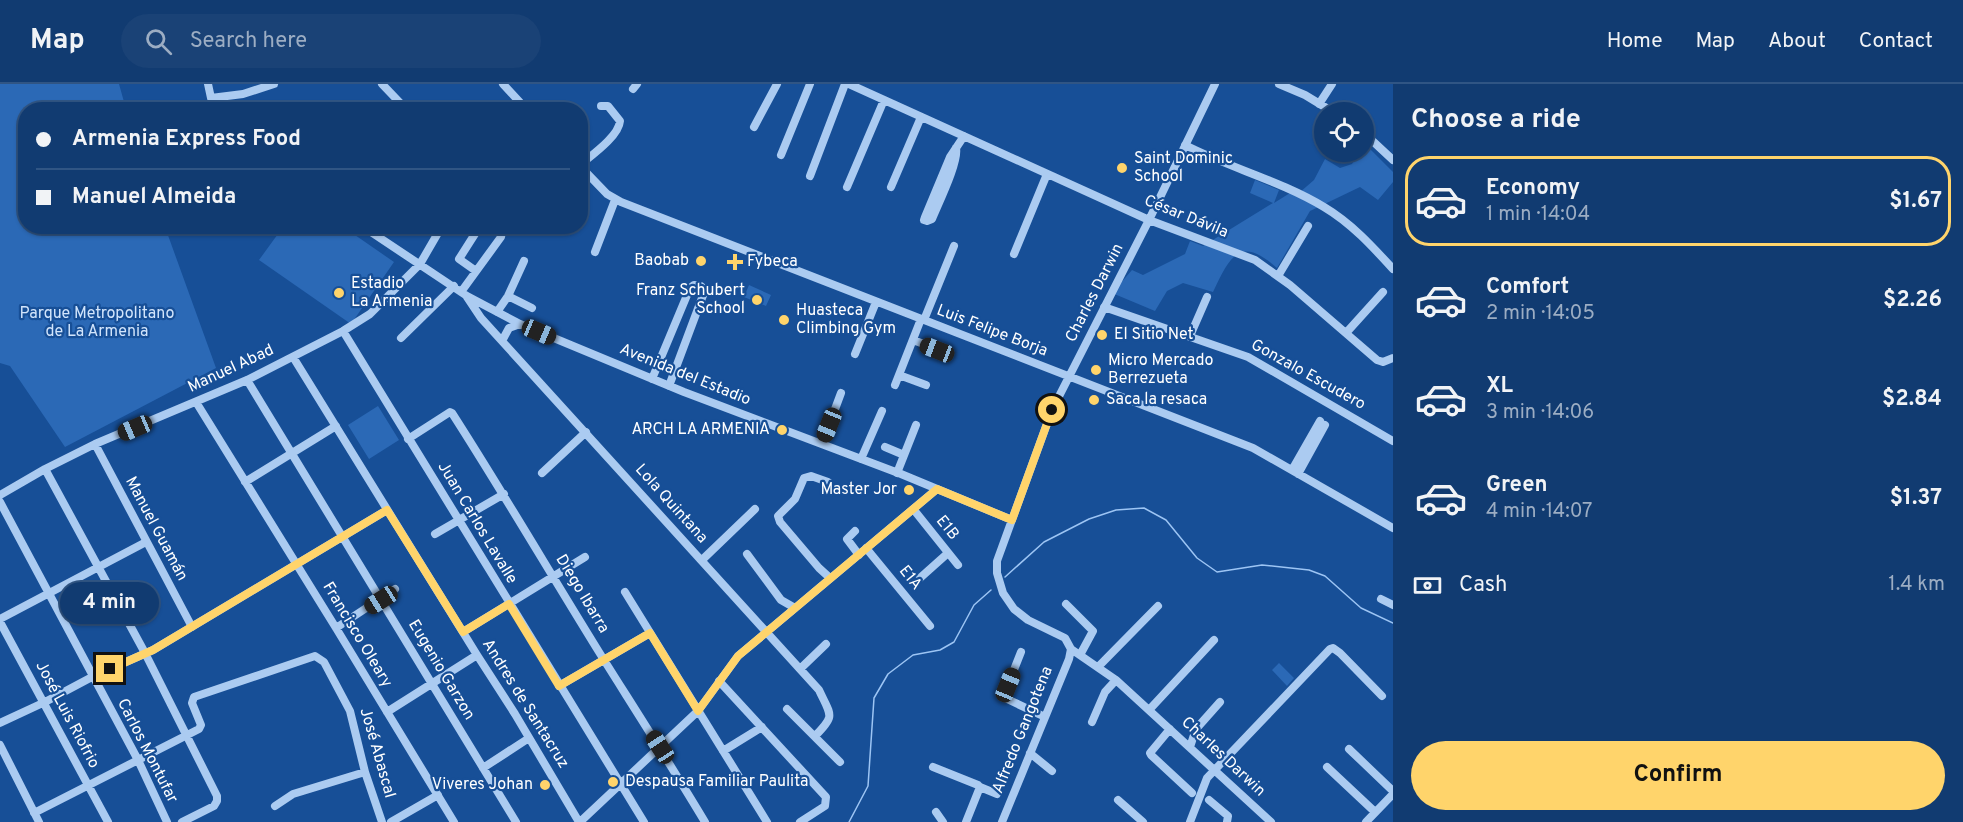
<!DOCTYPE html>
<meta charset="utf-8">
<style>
body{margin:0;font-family:Overpass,sans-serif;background:#1a4276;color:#f1f3f6;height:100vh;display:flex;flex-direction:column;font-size:22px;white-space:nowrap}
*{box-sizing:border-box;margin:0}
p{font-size:20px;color:#9cadc3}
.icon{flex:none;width:33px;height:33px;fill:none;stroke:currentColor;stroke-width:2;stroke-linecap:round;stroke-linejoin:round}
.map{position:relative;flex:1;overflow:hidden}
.panel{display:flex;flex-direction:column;background:#113b71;width:570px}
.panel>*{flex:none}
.guide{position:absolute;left:18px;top:18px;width:570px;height:132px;border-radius:24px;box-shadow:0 2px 4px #0004,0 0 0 2px #305584;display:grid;align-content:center;height:132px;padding:0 18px;background:#113b71}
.fabs{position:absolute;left:1314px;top:18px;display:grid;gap:12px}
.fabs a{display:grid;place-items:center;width:60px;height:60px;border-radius:50%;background:#113b71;box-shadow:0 2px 4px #0004,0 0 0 2px #305584;font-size:30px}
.end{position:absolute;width:27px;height:27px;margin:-14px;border:8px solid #ffd46b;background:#111;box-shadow:0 0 0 3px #111}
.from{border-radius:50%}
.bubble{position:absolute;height:42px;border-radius:21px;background:#113b71;box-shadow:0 2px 4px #0004,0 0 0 2px #305584;font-size:20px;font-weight:700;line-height:42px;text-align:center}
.car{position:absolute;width:18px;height:36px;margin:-18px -9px;border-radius:8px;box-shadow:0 0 4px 2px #0007;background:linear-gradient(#222 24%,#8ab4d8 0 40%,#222 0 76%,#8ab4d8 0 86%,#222 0)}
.guide b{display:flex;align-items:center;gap:21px;height:57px;font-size:22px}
.guide b+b{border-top:2px solid #305584}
.guide i{width:15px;height:15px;background:#f1f3f6}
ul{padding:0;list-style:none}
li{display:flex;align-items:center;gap:18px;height:90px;margin:0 12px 9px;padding:0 6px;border:3px solid transparent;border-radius:24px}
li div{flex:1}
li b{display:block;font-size:22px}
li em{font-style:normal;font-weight:700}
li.on{border-color:#ffd46b}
li>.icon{width:54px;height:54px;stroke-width:1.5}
h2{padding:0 18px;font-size:27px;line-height:72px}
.pay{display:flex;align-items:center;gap:15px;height:66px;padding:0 18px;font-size:22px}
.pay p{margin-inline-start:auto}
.action{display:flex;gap:12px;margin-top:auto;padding:12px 18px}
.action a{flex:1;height:69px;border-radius:36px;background:#ffd46b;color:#111;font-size:24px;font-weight:700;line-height:69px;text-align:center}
header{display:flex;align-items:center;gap:36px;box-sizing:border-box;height:84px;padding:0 30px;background:#113b71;border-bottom:2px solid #305584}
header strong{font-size:28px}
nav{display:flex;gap:33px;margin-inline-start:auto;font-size:21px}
.search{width:420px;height:54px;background:#1a4276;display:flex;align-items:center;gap:15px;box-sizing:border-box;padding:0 21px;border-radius:33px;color:#9cadc3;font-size:22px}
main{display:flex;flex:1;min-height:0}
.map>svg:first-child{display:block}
.green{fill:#2b69b6}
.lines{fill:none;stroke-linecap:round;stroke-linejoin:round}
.stream{stroke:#9dc5f4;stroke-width:1.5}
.minor{stroke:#abcbf1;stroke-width:8}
.route{stroke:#ffd46b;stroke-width:8}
.poi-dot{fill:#ffd46b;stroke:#174f97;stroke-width:2}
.labels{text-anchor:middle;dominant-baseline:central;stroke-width:4.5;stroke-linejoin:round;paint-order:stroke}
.poi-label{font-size:16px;fill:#fff;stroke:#174f97;text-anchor:start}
.street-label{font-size:16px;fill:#fff;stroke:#174f97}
.park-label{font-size:16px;fill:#d2e5fc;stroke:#174f97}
</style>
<header>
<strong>Map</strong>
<div class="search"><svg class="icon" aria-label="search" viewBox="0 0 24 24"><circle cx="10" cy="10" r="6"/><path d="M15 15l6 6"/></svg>Search here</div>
<nav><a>Home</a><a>Map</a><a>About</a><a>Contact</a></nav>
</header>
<main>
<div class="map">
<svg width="1393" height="738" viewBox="0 0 1393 738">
<rect width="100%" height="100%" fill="#174f97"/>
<path class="green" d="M0 0H119L126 25 26 26V142L165 143 216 284 65 363 10 282 0 279Z
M1364 59 1393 88V98L1378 116 1360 103 1310 127 1277 184C1240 151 1230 172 1213 208L1183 199 1167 207 1155 227 1112 209 1132 186 1143 191 1185 170 1190 157 1203 162 1273 119 1250 109 1255 96 1279 106 1274 119 1290 109H1299L1314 96 1325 75 1340 84 1352 80 1359 68H1364Z
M342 142 394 178 351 240 259 176 283 143Z
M749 201 771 211 766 222 744 213Z
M378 322 399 356 369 375 348 341Z
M1279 579 1294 594 1287 602 1272 586Z"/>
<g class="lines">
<path class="stream" d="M1005 493 1044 458 1089 435 1116 426 1144 424 1166 436 1197 474 1217 488 1262 481 1309 486 1325 492 1361 524 1393 539
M849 738 868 702 874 614 888 590 913 571 940 566 954 558 974 521 991 506"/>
<path class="minor" d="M208 0 211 14 217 26
M382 0 404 23
M503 0 527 26
M849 0 1149 136 1255 176 1290 201 1377 276 1383 278 1393 274
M1215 0 1149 136 1052 326 997 477V489L1003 509 1014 525 1028 536 1065 554 1071 565 1116 596 1271 738
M1279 0 1305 11 1333 28
M633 5 637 0
M211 14 243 10 274 0
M1319 20 1332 0
M319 26 320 25
M754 43 777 0
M1364 49 1393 76
M1185 61C1230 84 1281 97 1324 123 1351 139 1372 162 1393 185
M956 64C959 78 938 120 932 135L927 137 924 136 925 133 950 73 964 52
M781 71 810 0
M580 81C592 71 619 52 620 37L608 22H601
M580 82 607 110 621 118 1253 364 1393 444
M810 92 845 0
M847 103 884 16
M891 103 921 33
M362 142 467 212 520 240 684 308 901 390 1012 436
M595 168 615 116
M1014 170 1047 90
M476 187 459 175 480 142
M1278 192 1308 142
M461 208 501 153 502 148 498 142
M508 212 532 224
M467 213 481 234 819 606C831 632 836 631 815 652
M1104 223 1248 273 1393 357
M497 228 508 212 524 177
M924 236 954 162
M343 247 644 738
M1346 249 1383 208
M1190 252 1207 213
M401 254 454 202
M913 256 937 265
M502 257 509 244 520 240
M855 270 876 218
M293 273 477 571 515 630 579 738
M899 291 926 301
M652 295 690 204 694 201 701 202 705 206 669 302
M247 296 516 738
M895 301 921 235
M196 318 336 544 454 738
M408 355 450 328 452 329C504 410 553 494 604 576 638 630 672 683 705 738
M95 360 192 543
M822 360 841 309
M885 363 904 371
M861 375 882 327
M45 385 145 569 217 712V717L214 722 182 738
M1292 386 1320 337
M542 389 586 348
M897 389 916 341
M1298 390 1325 341
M245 398 336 342
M828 398 811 392 804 394 795 415 778 432 780 438 819 484 830 494
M0 411 45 385 95 360 247 296 343 247 370 230 420 180 442 142
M0 418 138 676 167 738
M914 426 958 481
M855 447 847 455 859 471
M435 450 504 410
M866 464 930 542
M747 470 781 516 795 524
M702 476 755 425
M920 494 948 469
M625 508 767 738
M1381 515 1393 521
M1066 520 1093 547 1080 571
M0 535 146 458
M0 538 108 738
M336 544 395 505
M463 548 585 473
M1021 568 1008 601 1005 614 1045 633
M1098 583 1158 522
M800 585 826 560
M719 597 826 713 825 722 800 738
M559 602 650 549
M787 625 840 678
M1149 626 1214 556
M387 628 477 571
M1092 638 1105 608 1116 596
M0 639 45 618 92 593 153 566 387 426
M1170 645 1150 669 1151 671 1192 709
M0 661 39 738
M1190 663 1196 645 1220 618
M1349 665 1393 707
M723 667 762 643
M1030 669 1052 687
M933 683 978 701 980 703 966 738
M1327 683 1375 728
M483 684 529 654
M980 703 997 710
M1118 716 1143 738
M1209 716 1228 732 1227 738
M275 722 293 710 365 688
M936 728 943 738
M34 729 199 645 201 641 192 619 194 613 315 572 324 578 350 627 365 688 382 738
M391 738 438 711
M580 738 698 627 738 572 937 405
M1002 738 1069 575 1071 565
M1190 738 1207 694 1330 565 1333 564 1340 569 1382 612
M1366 738 1393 710"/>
</g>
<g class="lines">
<path class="route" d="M110 585 153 566 387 426 463 548 509 520 559 602 650 549 698 627 738 572 937 405 1012 436 1052 326"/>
</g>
<g class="poi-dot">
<circle cx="1122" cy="84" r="6"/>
<circle cx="701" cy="177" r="6"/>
<path d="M732 169h6v6h6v6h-6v6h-6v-6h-6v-6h6z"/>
<circle cx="339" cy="209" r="6"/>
<circle cx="757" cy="216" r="6"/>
<circle cx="784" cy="236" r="6"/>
<circle cx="1102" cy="251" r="6"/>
<circle cx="1096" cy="286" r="6"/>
<circle cx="1094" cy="316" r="6"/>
<circle cx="782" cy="346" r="6"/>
<circle cx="909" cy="406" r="6"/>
<circle cx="613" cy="698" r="6"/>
<circle cx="545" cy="701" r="6"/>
</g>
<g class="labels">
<g class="poi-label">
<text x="1134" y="75">Saint Dominic<tspan x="1134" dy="18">School</tspan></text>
<text x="689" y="177" text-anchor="end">Baobab</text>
<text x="747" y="178">Fybeca</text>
<text x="351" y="200">Estadio<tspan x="351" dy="18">La Armenia</tspan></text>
<text x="745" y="207" text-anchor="end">Franz Schubert<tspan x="745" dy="18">School</tspan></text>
<text x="796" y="227">Huasteca<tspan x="796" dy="18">Climbing Gym</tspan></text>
<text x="1114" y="251">El Sitio Net</text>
<text x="1108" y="277">Micro Mercado<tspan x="1108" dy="18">Berrezueta</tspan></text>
<text x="1106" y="316">Saca la resaca</text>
<text x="770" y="346" text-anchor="end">ARCH LA ARMENIA</text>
<text x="897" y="406" text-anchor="end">Master Jor</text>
<text x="625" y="698">Despausa Familiar Paulita</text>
<text x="533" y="701" text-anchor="end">Viveres Johan</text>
</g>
<g class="street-label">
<text transform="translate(1186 133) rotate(22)">César Dávila</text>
<text transform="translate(1095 209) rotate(-63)">Charles Darwin</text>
<text transform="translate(992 247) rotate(21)">Luis Felipe Borja</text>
<text transform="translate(231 285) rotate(-25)">Manuel Abad</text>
<text transform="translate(685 291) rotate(22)">Avenida del Estadio</text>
<text transform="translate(1308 291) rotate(29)">Gonzalo Escudero</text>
<text transform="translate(671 420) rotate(48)">Lola Quintana</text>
<text transform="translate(477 439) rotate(59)">Juan Carlos Lavalle</text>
<text transform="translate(947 444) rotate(51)">E1B</text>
<text transform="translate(156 445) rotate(62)">Manuel Guamán</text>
<text transform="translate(910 494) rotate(51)">E1A</text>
<text transform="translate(582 510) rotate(59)">Diego Ibarra</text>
<text transform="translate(357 551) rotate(59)">Francisco Oleary</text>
<text transform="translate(441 586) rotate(59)">Eugenio Garzon</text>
<text transform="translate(525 620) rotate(58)">Andres de Santacruz</text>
<text transform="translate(67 631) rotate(62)">José Luis Riofrio</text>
<text transform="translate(1023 646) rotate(-68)">Alfredo Gangotena</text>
<text transform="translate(147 667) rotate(63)">Carlos Montufar</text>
<text transform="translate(377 669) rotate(74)">José Abascal</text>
<text transform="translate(1223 673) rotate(43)">Charles Darwin</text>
</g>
<g class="park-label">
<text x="97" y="230">Parque Metropolitano<tspan x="97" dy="18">de La Armenia</tspan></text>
</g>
</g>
</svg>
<div class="fabs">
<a><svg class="icon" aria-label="locate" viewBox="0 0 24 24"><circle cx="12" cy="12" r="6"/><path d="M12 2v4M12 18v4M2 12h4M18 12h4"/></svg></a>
</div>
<i class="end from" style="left:1052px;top:326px"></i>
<i class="end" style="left:110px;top:585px"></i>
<div class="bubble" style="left:60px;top:498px;width:99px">4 min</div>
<i class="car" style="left:539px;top:248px;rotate:113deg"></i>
<i class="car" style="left:937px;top:266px;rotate:291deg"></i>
<i class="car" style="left:829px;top:341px;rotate:202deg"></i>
<i class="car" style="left:135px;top:344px;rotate:247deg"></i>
<i class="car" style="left:381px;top:516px;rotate:238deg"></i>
<i class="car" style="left:1008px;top:601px;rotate:22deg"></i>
<i class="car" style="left:660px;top:663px;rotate:327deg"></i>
<div class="guide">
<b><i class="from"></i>Armenia Express Food</b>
<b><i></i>Manuel Almeida</b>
</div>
</div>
<section class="panel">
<h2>Choose a ride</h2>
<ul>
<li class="on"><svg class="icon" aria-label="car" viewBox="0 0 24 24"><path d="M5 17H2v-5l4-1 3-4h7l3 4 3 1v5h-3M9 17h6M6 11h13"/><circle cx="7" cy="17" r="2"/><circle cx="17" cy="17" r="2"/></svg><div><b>Economy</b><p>1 min · 14:04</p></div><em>$1.67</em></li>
<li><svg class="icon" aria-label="car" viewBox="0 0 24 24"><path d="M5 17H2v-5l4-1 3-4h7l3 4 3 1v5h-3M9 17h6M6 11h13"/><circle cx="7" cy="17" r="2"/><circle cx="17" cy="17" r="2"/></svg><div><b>Comfort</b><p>2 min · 14:05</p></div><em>$2.26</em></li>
<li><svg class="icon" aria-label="car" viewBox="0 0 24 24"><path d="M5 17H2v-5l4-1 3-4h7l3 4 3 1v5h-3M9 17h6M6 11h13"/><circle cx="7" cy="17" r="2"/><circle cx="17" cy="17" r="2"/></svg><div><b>XL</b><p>3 min · 14:06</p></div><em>$2.84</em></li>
<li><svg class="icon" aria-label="car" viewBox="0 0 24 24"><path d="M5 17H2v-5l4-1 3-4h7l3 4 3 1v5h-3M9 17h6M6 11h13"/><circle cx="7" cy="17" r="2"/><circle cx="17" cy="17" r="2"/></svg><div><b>Green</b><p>4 min · 14:07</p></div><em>$1.37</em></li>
</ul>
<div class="pay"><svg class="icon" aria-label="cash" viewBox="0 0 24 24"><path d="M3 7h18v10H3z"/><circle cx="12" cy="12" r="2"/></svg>Cash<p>1.4 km</p></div>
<div class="action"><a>Confirm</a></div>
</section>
</main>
